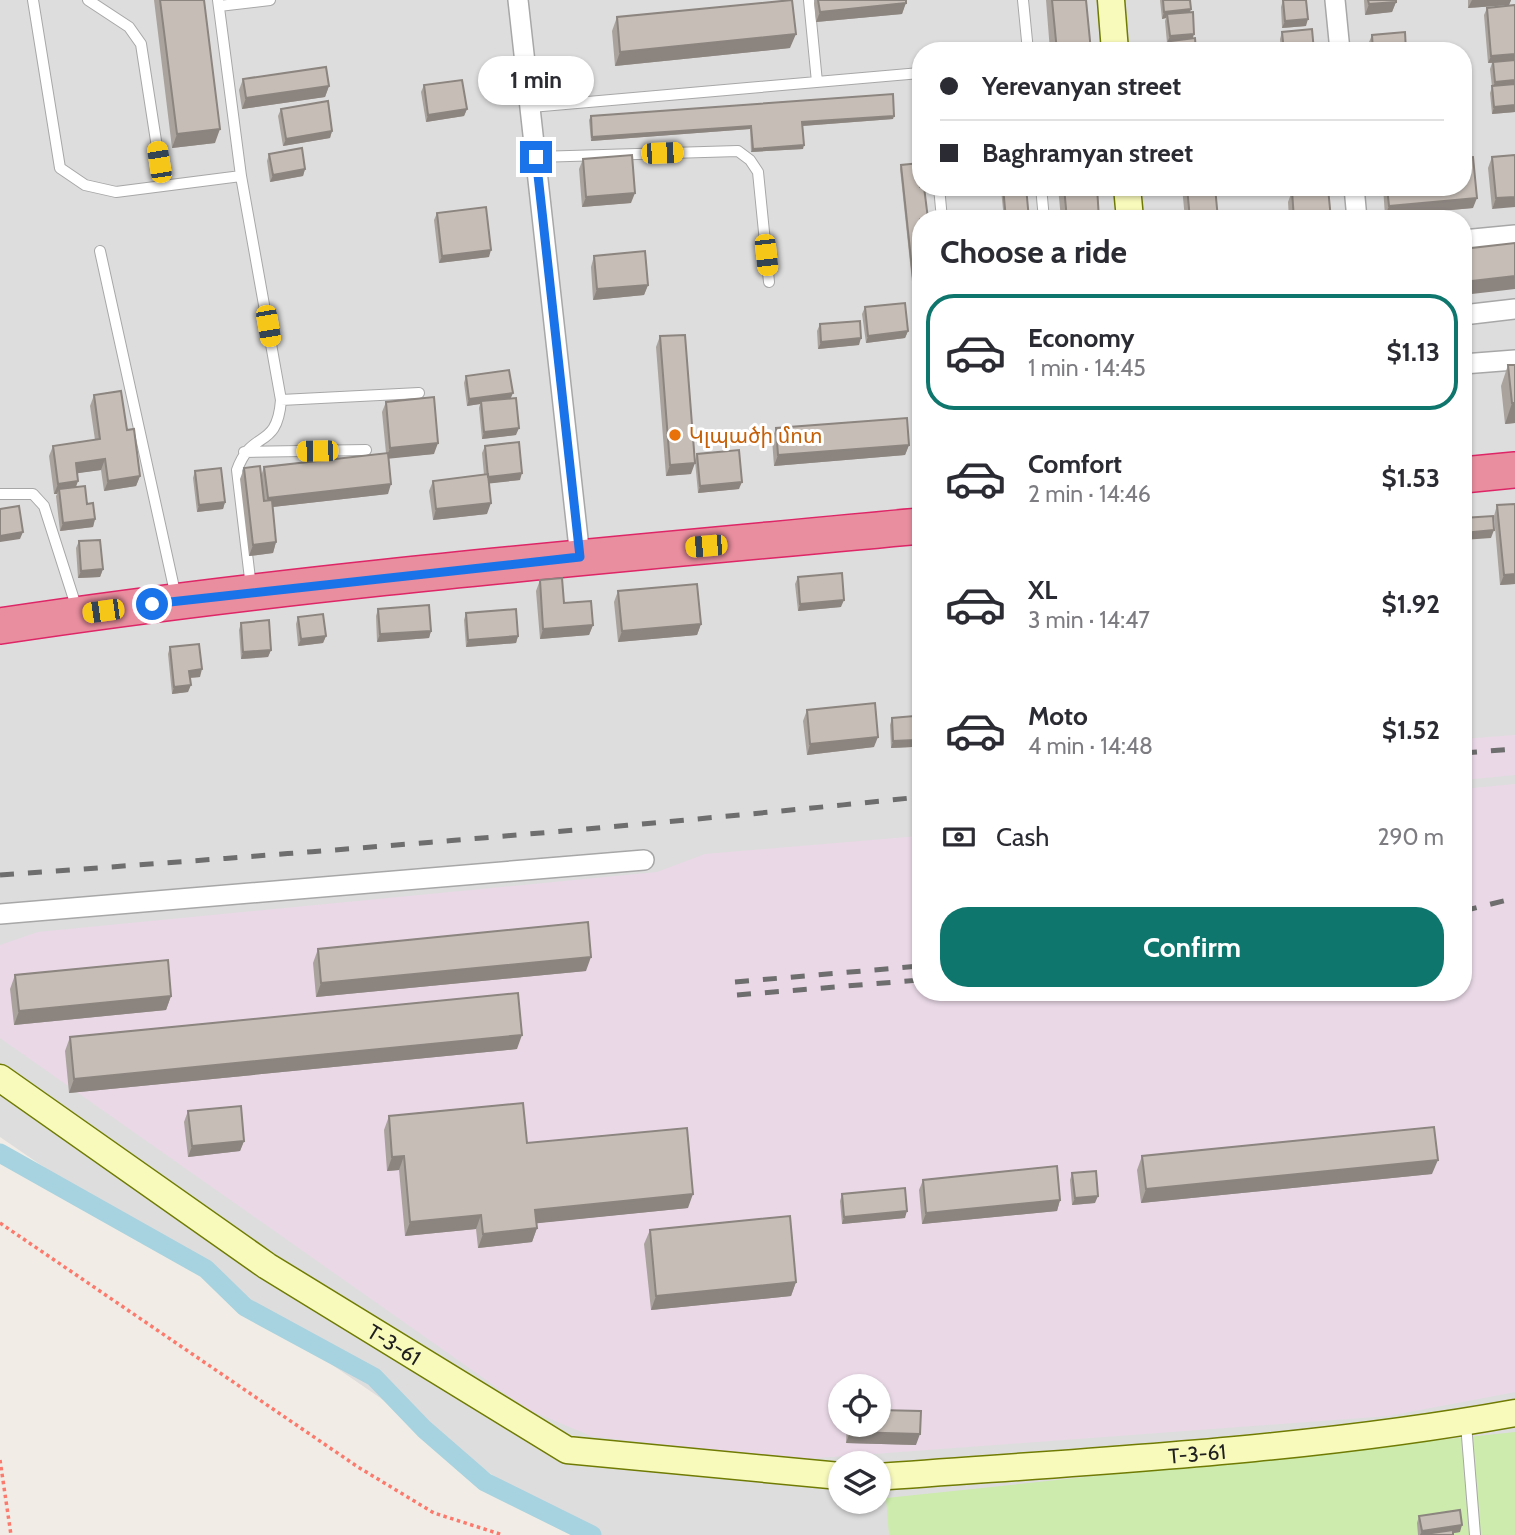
<!DOCTYPE html>
<meta charset="utf-8">
<style>
body{margin:0;font-family:Cabin,"Noto Sans Armenian",sans-serif;background:#f7f7f7;color:#2b2b33;height:100vh;display:flex;flex-direction:column;font-size:26px;white-space:nowrap}
*{box-sizing:border-box;margin:0}
p{font-size:23px;color:#7c7c81}
.icon{flex:none;width:38px;height:38px;fill:none;stroke:currentColor;stroke-width:2;stroke-linecap:round;stroke-linejoin:round}
.map{position:relative;flex:1;overflow:hidden}
.panel{position:absolute;left:912px;top:210px;width:560px;height:791px;display:flex;flex-direction:column;background:#fff;border-radius:28px;box-shadow:0 2px 5px #0004}
.panel>*{flex:none}
.banner{position:absolute;left:912px;top:42px;width:560px;height:154px;border-radius:28px;box-shadow:0 2px 5px #0004;display:grid;align-content:center;height:154px;padding:0 28px;background:#fff}
.fabs{position:absolute;left:828px;top:1374px;display:grid;gap:14px}
.fabs a{display:grid;place-items:center;width:63px;height:63px;border-radius:50%;background:#fff;box-shadow:0 2px 5px #0004;font-size:35px}
.end{position:absolute;width:32px;height:32px;margin:-16px;border:9px solid #1a73e8;background:#fff;box-shadow:0 0 0 4px #fff}
.from{border-radius:50%}
.bubble{position:absolute;height:49px;border-radius:24px;background:#fff;box-shadow:0 2px 5px #0004;font-size:23px;font-weight:800;line-height:49px;text-align:center}
.car{position:absolute;width:21px;height:42px;margin:-21px -10px;border-radius:9px;box-shadow:0 0 5px 2px #0007;background:linear-gradient(#f5c518 24%,#345 0 40%,#f5c518 0 76%,#345 0 86%,#f5c518 0)}
.banner b{display:flex;align-items:center;gap:24px;height:66px;font-size:26px}
.banner b+b{border-top:2px solid #e1e1e2}
.banner i{width:18px;height:18px;background:#2b2b33}
ul{padding:0;list-style:none}
li{display:flex;align-items:center;gap:21px;height:116px;margin:0 14px 10px;padding:0 14px;border:4px solid transparent;border-radius:28px}
li div{flex:1}
li b{display:block;font-size:26px}
li em{font-style:normal;font-weight:800}
li.on{border-color:#0f766e}
li>.icon{width:63px;height:63px;stroke-width:1.5}
h2{padding:0 28px;font-size:32px;line-height:84px}
.pay{display:flex;align-items:center;gap:18px;height:77px;padding:0 28px;font-size:26px}
.pay p{margin-inline-start:auto}
.action{display:flex;gap:14px;margin-top:auto;padding:14px 28px}
.action a{flex:1;height:80px;border-radius:28px;background:#0f766e;color:#fff;font-size:28px;font-weight:800;line-height:80px;text-align:center}
.map>svg:first-child{display:block}
.residential{fill:#dedddd;fill-rule:evenodd}
.industrial{fill:#ead8e7;fill-rule:evenodd}
.grass{fill:#ccebac}
.lines{fill:none;stroke-linecap:round;stroke-linejoin:round}
.canal{stroke:#a7d2df;stroke-width:19}
.lane-casing{stroke:#a7a7a7;stroke-width:12}
.street-casing{stroke:#a7a7a7;stroke-width:22}
.secondary-casing{stroke:#6f7b03;stroke-width:29}
.highway-casing{stroke:#de2566;stroke-width:38}
.path{stroke:#fb7a6d;stroke-width:3.5;stroke-dasharray:3.5 3.5;stroke-linecap:butt}
.lane{stroke:#fff;stroke-width:10}
.street{stroke:#fff;stroke-width:19}
.secondary{stroke:#f8fabb;stroke-width:26}
.highway{stroke:#e88e9f;stroke-width:35}
.rail{stroke:#6e6e6e;stroke-width:5;stroke-dasharray:14 14;stroke-linecap:butt}
.wall{fill:#aaa39d}
.shaded-wall{fill:#8b847f}
.building{fill:#c6bdb6;stroke:#8b847f;stroke-width:2}
.route{stroke:#1a73e8;stroke-width:9}
.food-dot{fill:#e8710a;stroke:#fff;stroke-width:2.5}
.labels{text-anchor:middle;dominant-baseline:central;stroke-width:6;stroke-linejoin:round;paint-order:stroke}
.food-label{font-size:21px;fill:#c56008;stroke:#fff;text-anchor:start}
.street-label{font-size:21px;fill:#202020;stroke:#fff}
</style>
<div class="map">
<svg width="1515" height="1535" viewBox="0 0 1515 1535">
<rect width="100%" height="100%" fill="#f1ede6"/>
<path class="residential" d="M0 0H1515V1535H580L0 1137ZM920 51H1463V187H920ZM920 219H1463V992H920ZM840 1386H878V1424H840ZM840 1463H878V1502H840Z"/>
<path class="industrial" d="M1515 735V775L1463 780V739Z
M1515 784V1392L1388 1416 791 1460 591 1436 529 1410 0 1038V945L38 932 657 872 705 854 920 836V992H1463V789ZM840 1386H878V1424H840Z"/>
<path class="grass" d="M1515 1432V1535H889L886 1498Z"/>
<g class="lines">
<path class="canal" d="M0 1153 206 1269 245 1307 374 1377 424 1429 485 1482 592 1535"/>
<g class="lane-casing">
<path id="lane" d="M33 0 60 168 85 185 116 192 241 176
M88 0 129 27 141 44 163 186
M218 0 241 176 281 400C277 451 252 428 237 470L251 587
M809 0 817 82
M1023 0 1028 51
M219 6 270 0
M531 107 920 73
M536 157 738 151 750 160 758 172 769 282
M939 187 942 219
M1041 187 1044 219
M100 251 176 597
M281 400 419 393
M244 452 366 450
M0 494H33L44 506 77 609
M1466 1424 1475 1535"/>
</g>
<g class="street-casing">
<path id="street" d="M518 0 580 557
M1335 0 1340 51
M1354 187 1357 219
M1463 240 1515 235
M1463 315 1515 309
M1463 364 1515 360
M0 914 644 860"/>
</g>
<g class="secondary-casing">
<g id="secondary">
<path d="M1111 0 1115 51"/>
<path d="M1127 187 1130 219"/>
<path id="s1" d="M0 1078 267 1266 567 1450 840 1476"/>
<path id="s2" d="M878 1477C1091 1461 1305 1451 1515 1413"/>
</g>
</g>
<g class="highway-casing">
<path id="highway" d="M1463 475 1515 470
M0 626C305 580 613 555 920 526"/>
</g>
<path class="path" d="M0 1223 358 1467 434 1513 503 1535
M0 1460 11 1535"/>
<use href="#lane" class="lane"/>
<use href="#street" class="street"/>
<use href="#secondary" class="secondary"/>
<use href="#highway" class="highway"/>
<path class="rail" d="M1463 753 1515 749
M0 875C307 853 614 829 920 797
M1463 911 1515 898
M735 982 920 966
M737 995 920 980"/>
</g>
<path class="wall" d="M154 0H204L215 143 172 148Z
M815 0H906L902 14 816 22 814 3Z
M1046 0H1086L1091 51H1050Z
M1160 0H1190L1191 9 1190 12 1193 39 1196 51H1169L1170 43H1167L1165 21 1166 18 1162 19Z
M1283 0 1306 26 1282 28 1281 7Z
M1364 0H1396V2L1392 12 1365 15Z
M1468 0H1511L1509 5 1468 8Z
M1487 8 1515 112 1492 114 1490 93 1492 87 1490 69 1492 63H1488L1484 15Z
M617 17 790 48 615 66 612 31Z
M1282 32 1314 51H1281L1280 39Z
M1372 35 1406 51H1370L1369 42Z
M243 79 329 86 325 97 242 109 239 90Z
M424 85 467 109 464 116 426 122 421 92Z
M281 109 332 131 330 138 283 146 278 116Z
M591 116 893 119 803 126V149L751 152 750 129 591 141 589 120Z
M269 154 305 169 303 176 270 182 267 161Z
M1515 155 1492 209 1488 168 1492 157Z
M583 159 631 203 582 207 579 169Z
M901 165 920 328H917L900 169Z
M957 187H1026L1029 219H1004L1001 190 958 194Z
M1058 187H1097L1099 219H1061Z
M1182 187H1215L1218 219H1185Z
M1295 187H1326L1331 219H1289L1288 202 1292 191H1295Z
M1383 187H1463L1473 208 1385 216Z
M437 213 489 257 439 263 434 220Z
M594 256 648 285 644 295 593 300 591 267Z
M865 307 908 331 905 338 866 343 862 314Z
M820 324 859 345 818 349 817 331Z
M660 336 691 474 666 476 656 347Z
M1508 365 1515 423 1505 424 1501 386Z
M466 376 511 398 516 435 482 439 479 408 480 404 467 406 464 383Z
M94 395 127 430 140 476 136 486 104 491 101 470 77 473 78 481 76 487 87 504 95 519 93 527 60 531 56 496 57 494H54L49 456 53 446 95 440 90 406Z
M386 402 434 454 389 458 388 494 272 507 276 542 273 553 249 556 240 479 244 468 261 476 264 467 386 453 382 412Z
M776 428 909 445 905 455 774 466 772 439Z
M485 446 520 480 489 483 487 514 433 520 429 491 433 481 484 475 482 453Z
M697 454 739 489 698 493 695 461Z
M195 471 225 502 223 509 197 512 193 478Z
M1497 505 1515 584 1500 585 1494 516Z
M79 541 103 569 100 577 78 578 76 548Z
M798 577 841 607 798 611 795 584Z
M540 580 564 603 593 625 589 635 540 639 536 591Z
M618 591 701 624 697 635 618 642 614 602Z
M378 609 431 631 429 638 377 642 376 616Z
M466 613 518 636 516 643 466 647 464 620Z
M298 617 326 636 323 643 298 646 296 624Z
M241 623 271 650 268 657 241 659 239 630Z
M170 647 200 677 190 678 188 692 172 694 168 654Z
M807 710 874 747 807 755 803 721Z
M892 718 915 740 912 747 891 748 890 725Z
M318 949 586 971 316 997 313 963Z
M15 975 171 996 166 1010 14 1025 10 989Z
M70 1037 517 1049 69 1093 65 1051Z
M188 1111 244 1141 240 1151 188 1157 184 1122Z
M389 1116 527 1143 688 1208 536 1223 537 1228 532 1242 478 1248 476 1229 405 1236 399 1170 387 1171 384 1130Z
M1142 1156 1432 1174 1141 1203 1137 1170Z
M1072 1173 1095 1203 1072 1205 1070 1180Z
M923 1180 1060 1200 1057 1211 922 1224 919 1190Z
M842 1194 905 1218 842 1224 840 1201Z
M650 1230 796 1282 791 1296 651 1310 644 1244Z
M847 1424H878L916 1445 846 1443Z
M1419 1516 1460 1532 1453 1533V1535H1418L1417 1523Z"/>
<path class="shaded-wall" d="M1472 0H1511L1509 5 1468 8Z
M1396 2 1392 12 1365 15 1369 4Z
M906 3 902 14 816 22 820 12Z
M1191 9 1188 16 1167 14 1166 18 1162 19 1164 12Z
M1308 19 1306 26 1282 28 1285 21Z
M796 34 790 48 615 66 620 52Z
M1194 34 1192 41 1167 43 1170 36Z
M1515 54V61L1488 63 1491 56Z
M1515 80V87L1492 89 1495 82Z
M329 86 325 97 242 109 246 98Z
M1515 105V112L1492 114 1494 107Z
M467 109 464 116 426 122 428 115Z
M894 116 893 119 801 126 802 122Z
M751 126 750 129 591 141 592 137Z
M220 129 215 143 172 148 177 134Z
M332 131 330 138 283 146 286 139Z
M804 145 803 149 751 152 753 149Z
M305 169 303 176 270 182 273 175Z
M993 187H1002L1001 190 958 194 959 191Z
M1326 187 1324 192 1296 195 1298 188Z
M635 193 631 203 582 207 586 197Z
M1515 197V207L1492 209 1496 198Z
M1477 198 1473 208 1385 216 1389 206Z
M491 250 489 257 439 263 442 256Z
M1515 276V289L1463 295V282Z
M648 285 644 295 593 300 597 289Z
M908 331 905 338 866 343 868 336Z
M861 338 859 345 818 349 821 342Z
M513 393 510 400 481 401 480 404 467 406 469 399Z
M1512 403H1515V423L1505 424Z
M519 428 516 435 482 439 484 432Z
M438 443 434 454 386 459 390 448Z
M909 445 905 455 774 466 778 455Z
M105 459 101 470 72 474 76 463Z
M695 463 691 474 666 476 670 465Z
M522 473 520 480 485 484 488 477Z
M140 476 136 486 104 491 108 481Z
M78 481 74 491 59 489 57 494H54L58 484Z
M742 482 739 489 698 493 700 486Z
M391 484 388 494 264 508 268 498Z
M225 502 223 509 197 512 199 505Z
M491 503 487 514 433 520 436 509Z
M95 519 93 527 60 531 63 523Z
M1494 530 1491 538 1463 540V533Z
M23 532 20 539 0 542V536Z
M276 542 273 553 249 556 253 545Z
M103 569 100 577 78 578 81 571Z
M1515 574V584L1500 585 1504 575Z
M844 600 841 607 798 611 800 604Z
M701 624 697 635 618 642 622 631Z
M593 625 589 635 540 639 543 629Z
M431 631 429 638 377 642 380 634Z
M326 636 323 643 298 646 301 639Z
M518 636 516 643 466 647 468 640Z
M271 650 268 657 241 659 243 652Z
M202 669 200 677 187 678 189 671Z
M191 685 188 692 172 694 174 687Z
M878 737 874 747 807 755 810 744Z
M915 740 912 747 891 748 893 741Z
M591 957 586 971 316 997 321 983Z
M171 996 166 1010 14 1025 19 1011Z
M522 1035 517 1049 69 1093 74 1079Z
M244 1141 240 1151 188 1157 192 1146Z
M404 1156 399 1170 387 1171 392 1157Z
M1438 1160 1432 1174 1141 1203 1146 1189Z
M693 1194 688 1208 530 1224 535 1210Z
M1098 1196 1095 1203 1072 1205 1075 1198Z
M1060 1200 1057 1211 922 1224 926 1213Z
M907 1211 905 1218 842 1224 844 1217Z
M481 1215 476 1229 405 1236 410 1222Z
M537 1228 532 1242 478 1248 483 1234Z
M796 1282 791 1296 651 1310 656 1296Z
M850 1432 920 1434 916 1445 846 1443Z
M1462 1525 1460 1532 1442 1535 1432 1533V1535H1420L1422 1531Z"/>
<path class="building" d="M160 0H204L220 129 177 134Z
M792 0 796 34 620 52 617 17Z
M818 0H906V3L820 12Z
M1052 0H1086L1091 51H1057Z
M1163 0H1190L1191 9 1164 12Z
M1283 0H1306L1308 19 1285 21Z
M1368 0H1396V2L1369 4Z
M1515 5V54L1491 56 1487 8Z
M1193 12 1194 34 1170 36 1167 14Z
M1312 29 1314 51H1284L1282 32Z
M1405 32 1406 51H1373L1372 35Z
M1195 38 1196 51H1172L1171 41Z
M1515 60V80L1495 82 1493 62Z
M326 67 329 86 246 98 243 79Z
M462 80 467 109 428 115 424 85Z
M1515 84V105L1494 107 1492 86Z
M893 94 894 116 802 122 804 145 753 149 751 126 592 137 591 116Z
M328 101 332 131 286 139 281 109Z
M302 148 305 169 273 175 269 154Z
M632 155 635 193 586 197 583 159Z
M1515 155V197L1496 198 1492 157Z
M1473 157 1477 198 1389 206 1387 187H1463V158Z
M920 163V187H924L928 219H920V325H918L901 165Z
M959 187H993L959 191Z
M1003 187H1026L1029 219H1006Z
M1064 187H1097L1099 219H1067Z
M1187 187H1215L1218 219H1190Z
M1328 188 1331 219H1294L1292 191Z
M486 207 491 250 442 256 437 213Z
M1515 243V276L1463 282V249Z
M645 251 648 285 597 289 594 256Z
M905 303 908 331 868 336 865 307Z
M860 321 861 338 821 342 820 324Z
M685 335 695 463 670 465 660 336Z
M1508 365H1515V403H1512Z
M509 370 513 393 469 399 466 376Z
M121 391 127 430 134 429 140 476 108 481 105 459 76 463 78 481 58 484 53 446 100 439 94 395Z
M434 397 438 443 390 448 386 402Z
M516 398 519 428 484 432 481 401Z
M907 418 909 445 778 455 776 428Z
M519 442 522 473 488 477 485 446Z
M739 450 742 482 700 486 697 454Z
M388 453 391 484 268 498 264 467Z
M260 466 264 501 272 500 276 542 253 545 244 468Z
M221 468 225 502 199 505 195 471Z
M488 474 491 503 436 509 433 481Z
M85 486 87 504 93 503 95 519 63 523 59 489Z
M1515 504V574L1504 575 1497 505Z
M19 506 23 532 0 536V509Z
M1493 516 1494 530 1463 533V518Z
M100 540 103 569 81 571 79 541Z
M842 573 844 600 800 604 798 577Z
M562 578 564 603 591 601 593 625 543 629 540 580Z
M697 584 701 624 622 631 618 591Z
M429 605 431 631 380 634 378 609Z
M516 609 518 636 468 640 466 613Z
M323 614 326 636 301 639 298 617Z
M269 620 271 650 243 652 241 623Z
M199 644 202 669 189 671 191 685 174 687 170 647Z
M875 703 878 737 810 744 807 710Z
M914 716 915 740 893 741 892 718Z
M588 922 591 957 321 983 318 949Z
M168 960 171 996 19 1011 15 975Z
M518 993 522 1035 74 1079 70 1037Z
M523 1103 527 1143 687 1128 693 1194 535 1210 537 1228 483 1234 481 1215 410 1222 404 1156 392 1157 389 1116Z
M241 1106 244 1141 192 1146 188 1111Z
M1434 1127 1438 1160 1146 1189 1142 1156Z
M1057 1166 1060 1200 926 1213 923 1180Z
M1096 1171 1098 1196 1075 1198 1072 1173Z
M905 1188 907 1211 844 1217 842 1194Z
M790 1216 796 1282 656 1296 650 1230Z
M878 1410 921 1411 920 1434 850 1432 851 1424H878Z
M1460 1510 1462 1525 1422 1531 1419 1516Z
M1453 1530V1535H1433L1432 1533Z"/>
<g class="lines">
<path class="route" d="M152 604 580 557 536 157"/>
</g>
<circle class="food-dot" cx="675" cy="435" r="7"/>
<g class="labels">
<g class="food-label">
<text x="689" y="435">Կլպածի մոտ</text>
</g>
<g class="street-label">
<text stroke="none"><textPath href="#s1" startOffset="476">T-3-61</textPath></text>
<text stroke="none"><textPath href="#s2" startOffset="320">T-3-61</textPath></text>
</g>
</g>
</svg>
<div class="fabs">
<a><svg class="icon" aria-label="locate" viewBox="0 0 24 24"><circle cx="12" cy="12" r="6"/><path d="M12 2v4M12 18v4M2 12h4M18 12h4"/></svg></a>
<a><svg class="icon" aria-label="layers" viewBox="0 0 24 24"><path d="M12 4l9 5-9 5-9-5zM3 14l9 5 9-5"/></svg></a>
</div>
<i class="end from" style="left:152px;top:604px"></i>
<i class="end" style="left:536px;top:157px"></i>
<div class="bubble" style="left:478px;top:56px;width:116px">1 min</div>
<i class="car" style="left:662px;top:153px;rotate:88deg"></i>
<i class="car" style="left:159px;top:162px;rotate:351deg"></i>
<i class="car" style="left:766px;top:255px;rotate:174deg"></i>
<i class="car" style="left:268px;top:326px;rotate:170deg"></i>
<i class="car" style="left:317px;top:451px;rotate:269deg"></i>
<i class="car" style="left:706px;top:546px;rotate:265deg"></i>
<i class="car" style="left:103px;top:611px;rotate:262deg"></i>
<div class="banner">
<b><i class="from"></i>Yerevanyan street</b>
<b><i></i>Baghramyan street</b>
</div>
<section class="panel">
<h2>Choose a ride</h2>
<ul>
<li class="on"><svg class="icon" aria-label="car" viewBox="0 0 24 24"><path d="M5 17H2v-5l4-1 3-4h7l3 4 3 1v5h-3M9 17h6M6 11h13"/><circle cx="7" cy="17" r="2"/><circle cx="17" cy="17" r="2"/></svg><div><b>Economy</b><p>1 min · 14:45</p></div><em>$1.13</em></li>
<li><svg class="icon" aria-label="car" viewBox="0 0 24 24"><path d="M5 17H2v-5l4-1 3-4h7l3 4 3 1v5h-3M9 17h6M6 11h13"/><circle cx="7" cy="17" r="2"/><circle cx="17" cy="17" r="2"/></svg><div><b>Comfort</b><p>2 min · 14:46</p></div><em>$1.53</em></li>
<li><svg class="icon" aria-label="car" viewBox="0 0 24 24"><path d="M5 17H2v-5l4-1 3-4h7l3 4 3 1v5h-3M9 17h6M6 11h13"/><circle cx="7" cy="17" r="2"/><circle cx="17" cy="17" r="2"/></svg><div><b>XL</b><p>3 min · 14:47</p></div><em>$1.92</em></li>
<li><svg class="icon" aria-label="car" viewBox="0 0 24 24"><path d="M5 17H2v-5l4-1 3-4h7l3 4 3 1v5h-3M9 17h6M6 11h13"/><circle cx="7" cy="17" r="2"/><circle cx="17" cy="17" r="2"/></svg><div><b>Moto</b><p>4 min · 14:48</p></div><em>$1.52</em></li>
</ul>
<div class="pay"><svg class="icon" aria-label="cash" viewBox="0 0 24 24"><path d="M3 7h18v10H3z"/><circle cx="12" cy="12" r="2"/></svg>Cash<p>290 m</p></div>
<div class="action"><a>Confirm</a></div>
</section>
</div>
